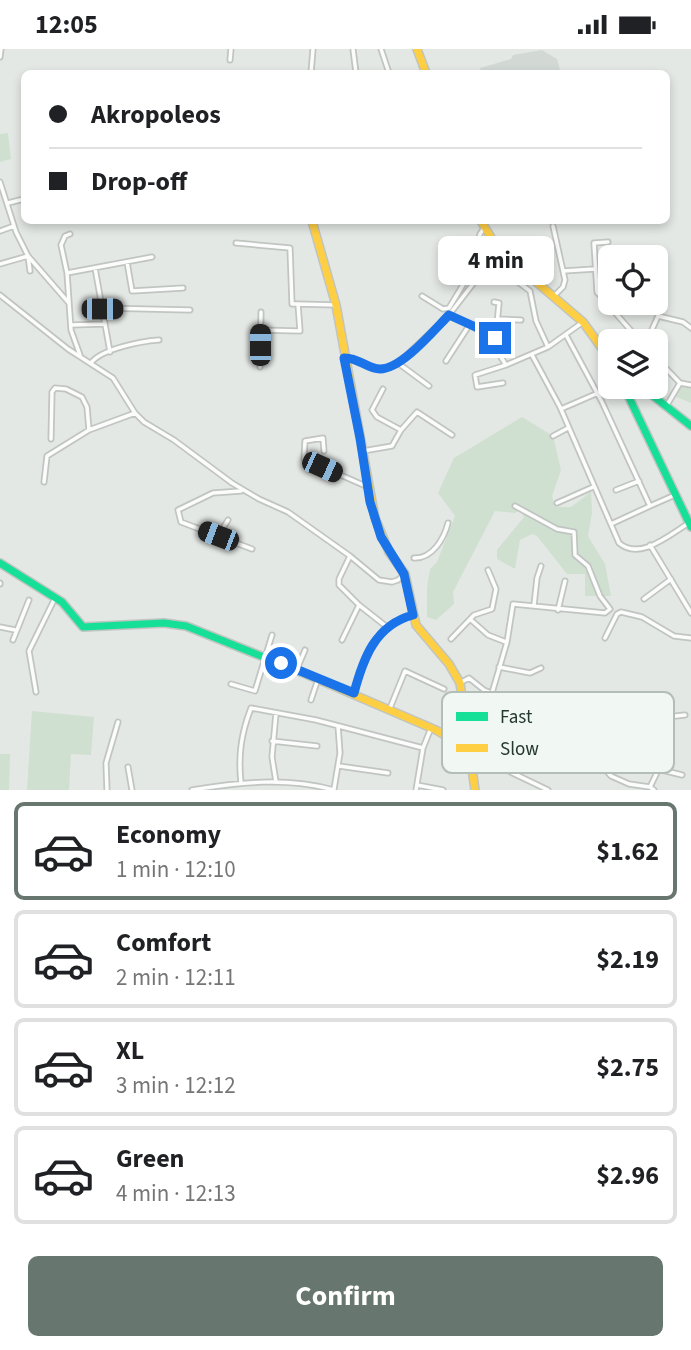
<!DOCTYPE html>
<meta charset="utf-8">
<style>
body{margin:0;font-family:"Source Sans 3",sans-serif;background:#f6f6f6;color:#202124;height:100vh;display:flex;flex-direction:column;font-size:26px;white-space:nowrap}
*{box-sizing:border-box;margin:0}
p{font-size:23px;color:#757577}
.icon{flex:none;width:38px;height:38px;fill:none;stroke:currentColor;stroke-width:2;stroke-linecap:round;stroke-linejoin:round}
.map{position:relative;height:741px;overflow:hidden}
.panel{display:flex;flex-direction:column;background:#fff;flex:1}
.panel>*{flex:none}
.banner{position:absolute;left:21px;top:21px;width:649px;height:154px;border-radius:10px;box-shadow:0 4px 10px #0003;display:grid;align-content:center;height:154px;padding:0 28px;background:#fff}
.tools{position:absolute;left:598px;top:196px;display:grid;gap:14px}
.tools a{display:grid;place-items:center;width:70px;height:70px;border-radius:10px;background:#fff;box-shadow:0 4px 10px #0003;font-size:35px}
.end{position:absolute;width:32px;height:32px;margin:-16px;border:9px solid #1a73e8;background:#fff;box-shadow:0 0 0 4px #fff}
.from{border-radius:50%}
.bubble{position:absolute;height:49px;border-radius:10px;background:#fff;box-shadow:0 4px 10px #0003;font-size:23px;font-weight:700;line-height:49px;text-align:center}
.car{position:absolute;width:21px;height:42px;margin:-21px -10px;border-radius:9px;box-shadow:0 0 5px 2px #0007;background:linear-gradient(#222 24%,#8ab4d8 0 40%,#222 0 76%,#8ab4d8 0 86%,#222 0)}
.banner b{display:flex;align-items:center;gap:24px;height:66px;font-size:26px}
.banner b+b{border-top:2px solid #e0e0e0}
.banner i{width:18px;height:18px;background:#202124}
ul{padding:12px 0 0;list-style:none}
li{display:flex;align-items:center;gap:21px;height:98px;margin:0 14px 10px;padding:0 14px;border:4px solid #e0e0e0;border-radius:10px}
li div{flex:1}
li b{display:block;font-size:26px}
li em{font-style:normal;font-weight:700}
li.active{border-color:#67766e}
li>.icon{width:63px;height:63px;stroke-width:1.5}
.primary-button{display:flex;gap:14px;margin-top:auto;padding:14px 28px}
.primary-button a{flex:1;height:80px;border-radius:10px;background:#67766e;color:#fff;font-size:28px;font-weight:700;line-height:80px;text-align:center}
.status{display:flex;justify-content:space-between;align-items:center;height:49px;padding:0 35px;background:#fff;direction:ltr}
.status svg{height:19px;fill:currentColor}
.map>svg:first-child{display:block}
.built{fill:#d2d9d4}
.green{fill:#cfdfd0}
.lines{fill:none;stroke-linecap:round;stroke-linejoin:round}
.street-casing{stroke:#c1c5c2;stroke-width:7}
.fast-casing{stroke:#c0c5c2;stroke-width:10}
.slow-casing{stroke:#c0c5c2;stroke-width:10}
.street{stroke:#fbfcfb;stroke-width:3.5}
.fast{stroke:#16e098;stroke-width:7}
.slow{stroke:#ffcf43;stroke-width:7}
.route{stroke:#1a73e8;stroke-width:9}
.key{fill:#f1f7f3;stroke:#b4beb8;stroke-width:2}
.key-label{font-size:19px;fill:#24382e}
</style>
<div class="status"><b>12:05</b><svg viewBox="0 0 49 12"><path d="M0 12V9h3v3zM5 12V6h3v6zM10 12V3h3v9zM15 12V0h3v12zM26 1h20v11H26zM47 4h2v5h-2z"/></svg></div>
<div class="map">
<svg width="691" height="741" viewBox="0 0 691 741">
<rect width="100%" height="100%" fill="#e4e8e5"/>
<path class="built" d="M542 1 557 10 561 24H481L480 19 511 10 513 6Z"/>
<path class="green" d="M8 84 11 110 0 113V85Z
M682 337 691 338V354L674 347Z
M522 368 553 387 561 421 552 447 555 458H571L591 443 592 464 588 487 605 515 611 547H585V525H567L537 487 532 485 520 491 515 520 497 510V501L524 468 520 461 515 464 495 462 453 543 454 555 436 571 427 568V539L430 520 437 513 455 467 438 444 454 409Z
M32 662 94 668 91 706 71 705 69 741H27Z
M0 705H10L9 741H0Z"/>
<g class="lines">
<g class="street-casing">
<path id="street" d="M353 0 356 24
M381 0 389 24
M0 8 1 0
M230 11 231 0
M311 24 313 0
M0 133 16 183 28 207 30 222
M8 154 24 150
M553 177 565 231 563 238 554 247
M0 182 14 177
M70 185 65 187 61 196 67 224 71 281 80 306
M608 193 594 194 597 243 640 292
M236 194 290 199 292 255H298L300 282 260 281
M127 213 132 242 183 239
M0 215 28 207 68 253
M95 219 110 303
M563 222 595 220
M67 224 152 208
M506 229 514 230 530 242 536 272 548 298
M597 243H611
M0 246 68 300 113 329 135 364 144 373 174 391 232 434 259 450 288 463 350 507 379 531 392 533 398 531 405 525
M422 247 443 260 449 259 470 224 480 185 484 179
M298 255 336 256
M102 259 190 261
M449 266C482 280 488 287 506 316
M658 267 683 273 691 279
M498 270 521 271
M71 276 104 275
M566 286 602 353 650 457 675 446
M647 292 658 267 660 228
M492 293 496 286 499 254 494 253
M532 306 560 358 619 494C640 512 669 486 689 474
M346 309C368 309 373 328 397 315
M656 309 680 334 691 336
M446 312 470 275
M91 314C101 300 142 292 159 291
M260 318 261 263
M503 334 477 338 475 326 506 316 548 298 583 273
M429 337 398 314 449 266 476 231 486 228
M383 340 372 361 377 368 401 381
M667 356 680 334
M561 360 598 344
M553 387 568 379
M51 390 52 343 55 339 66 340 82 348 87 358 89 381
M324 402 323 389 305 392 304 410 368 438
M363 402 392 397 401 381 417 363 452 386
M44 433 47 407 89 381 135 364
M616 441 639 432
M241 442 213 444 178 461 181 473 252 500
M557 454 593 438
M611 475 650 457
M218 487 228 471
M650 496 691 564
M350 507 339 530V536L359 556 387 578
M414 509C432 510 444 490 448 474
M0 535V534
M644 550 671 530
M534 556 537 529 541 517
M558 561 565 532
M470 570 488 586 506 593
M0 578 15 581
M605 589 617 565 621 563 642 568 674 587 691 589
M451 590 474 566 492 560 496 540 488 521
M13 591 29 551
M342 591 359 556
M499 618 530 624 541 619
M297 620 305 601
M460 634 469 629 484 641 520 656 584 696 611 727 629 735 650 738 654 741
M231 635 255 642 272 586
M36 643 29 602 55 549
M354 643C363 610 376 576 413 566
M492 644 507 593 513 555 605 564 610 560 600 547 588 517 575 506 574 483 557 480 515 457
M311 651 318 630
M509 651 502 677 512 702 531 695
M390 659 405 622 444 640
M276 664 272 708 276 733
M272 692 317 697
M460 693 463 692
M584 696 595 650 619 655 658 669 685 666
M472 714 496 716 548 741
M339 717 388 724
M128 718 132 741
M658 720 682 726
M241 734C238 707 241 685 251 659L316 671 423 699
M417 736 443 741
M650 738 664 709
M334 740 340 704 338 677
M107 741 106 714 118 673
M192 741C239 733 287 728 334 741
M416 741 423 699 431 679"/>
</g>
<g class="fast-casing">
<path id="fast" d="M624 338 691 478
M642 338 691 377
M0 514 62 553 83 578 164 574 186 577 301 623"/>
</g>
<g class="slow-casing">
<path id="slow" d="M417 0 426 24
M312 172 336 256 375 469 389 503 405 525 416 576 449 615 460 634 475 741
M481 172 498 200 583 273 611 312
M301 623 436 681 453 691 469 709"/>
</g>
<use href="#street" class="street"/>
<use href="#fast" class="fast"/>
<use href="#slow" class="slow"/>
</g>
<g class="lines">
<path class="route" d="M281 614 354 644C363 610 375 576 413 566L404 525 381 488 370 453 360 389 344 309C358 308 367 320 380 320 402 320 434 281 449 266L480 280 492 293 495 289"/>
</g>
<rect x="442" y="643" width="232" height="81" rx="10" class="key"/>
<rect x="456" y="663" width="32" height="9" fill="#16e098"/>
<rect x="456" y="695" width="32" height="8" fill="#ffcf43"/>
<g class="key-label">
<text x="500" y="674">Fast</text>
<text x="500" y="706">Slow</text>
</g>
</svg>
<div class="tools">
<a><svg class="icon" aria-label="locate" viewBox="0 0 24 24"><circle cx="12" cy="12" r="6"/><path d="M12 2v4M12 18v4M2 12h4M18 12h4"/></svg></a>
<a><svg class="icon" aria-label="layers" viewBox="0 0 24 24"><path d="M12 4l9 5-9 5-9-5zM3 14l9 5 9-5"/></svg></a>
</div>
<i class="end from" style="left:281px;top:614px"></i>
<i class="end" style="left:495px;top:289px"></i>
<div class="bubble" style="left:438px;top:187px;width:116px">4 min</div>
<i class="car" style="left:102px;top:260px;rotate:90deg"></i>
<i class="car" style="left:260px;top:296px;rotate:0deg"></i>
<i class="car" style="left:322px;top:418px;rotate:114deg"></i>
<i class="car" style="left:218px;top:487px;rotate:291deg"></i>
<div class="banner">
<b><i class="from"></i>Akropoleos</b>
<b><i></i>Drop-off</b>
</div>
</div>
<section class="panel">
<ul>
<li class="active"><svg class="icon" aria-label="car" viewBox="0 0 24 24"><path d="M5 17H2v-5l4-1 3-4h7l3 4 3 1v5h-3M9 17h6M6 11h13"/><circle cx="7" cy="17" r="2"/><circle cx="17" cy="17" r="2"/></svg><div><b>Economy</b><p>1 min · 12:10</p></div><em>$1.62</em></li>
<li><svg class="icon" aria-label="car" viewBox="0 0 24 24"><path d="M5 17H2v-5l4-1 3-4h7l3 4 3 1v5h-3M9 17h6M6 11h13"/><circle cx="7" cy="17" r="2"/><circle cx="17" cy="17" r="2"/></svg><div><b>Comfort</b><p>2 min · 12:11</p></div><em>$2.19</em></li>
<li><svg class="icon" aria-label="car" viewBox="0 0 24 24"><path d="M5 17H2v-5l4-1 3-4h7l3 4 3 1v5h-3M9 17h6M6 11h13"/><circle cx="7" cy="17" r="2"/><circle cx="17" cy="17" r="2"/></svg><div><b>XL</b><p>3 min · 12:12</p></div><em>$2.75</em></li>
<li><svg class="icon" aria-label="car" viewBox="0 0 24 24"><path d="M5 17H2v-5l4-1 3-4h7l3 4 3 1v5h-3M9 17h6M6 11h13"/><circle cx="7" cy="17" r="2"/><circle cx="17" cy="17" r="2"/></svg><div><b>Green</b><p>4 min · 12:13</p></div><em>$2.96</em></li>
</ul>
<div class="primary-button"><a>Confirm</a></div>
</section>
